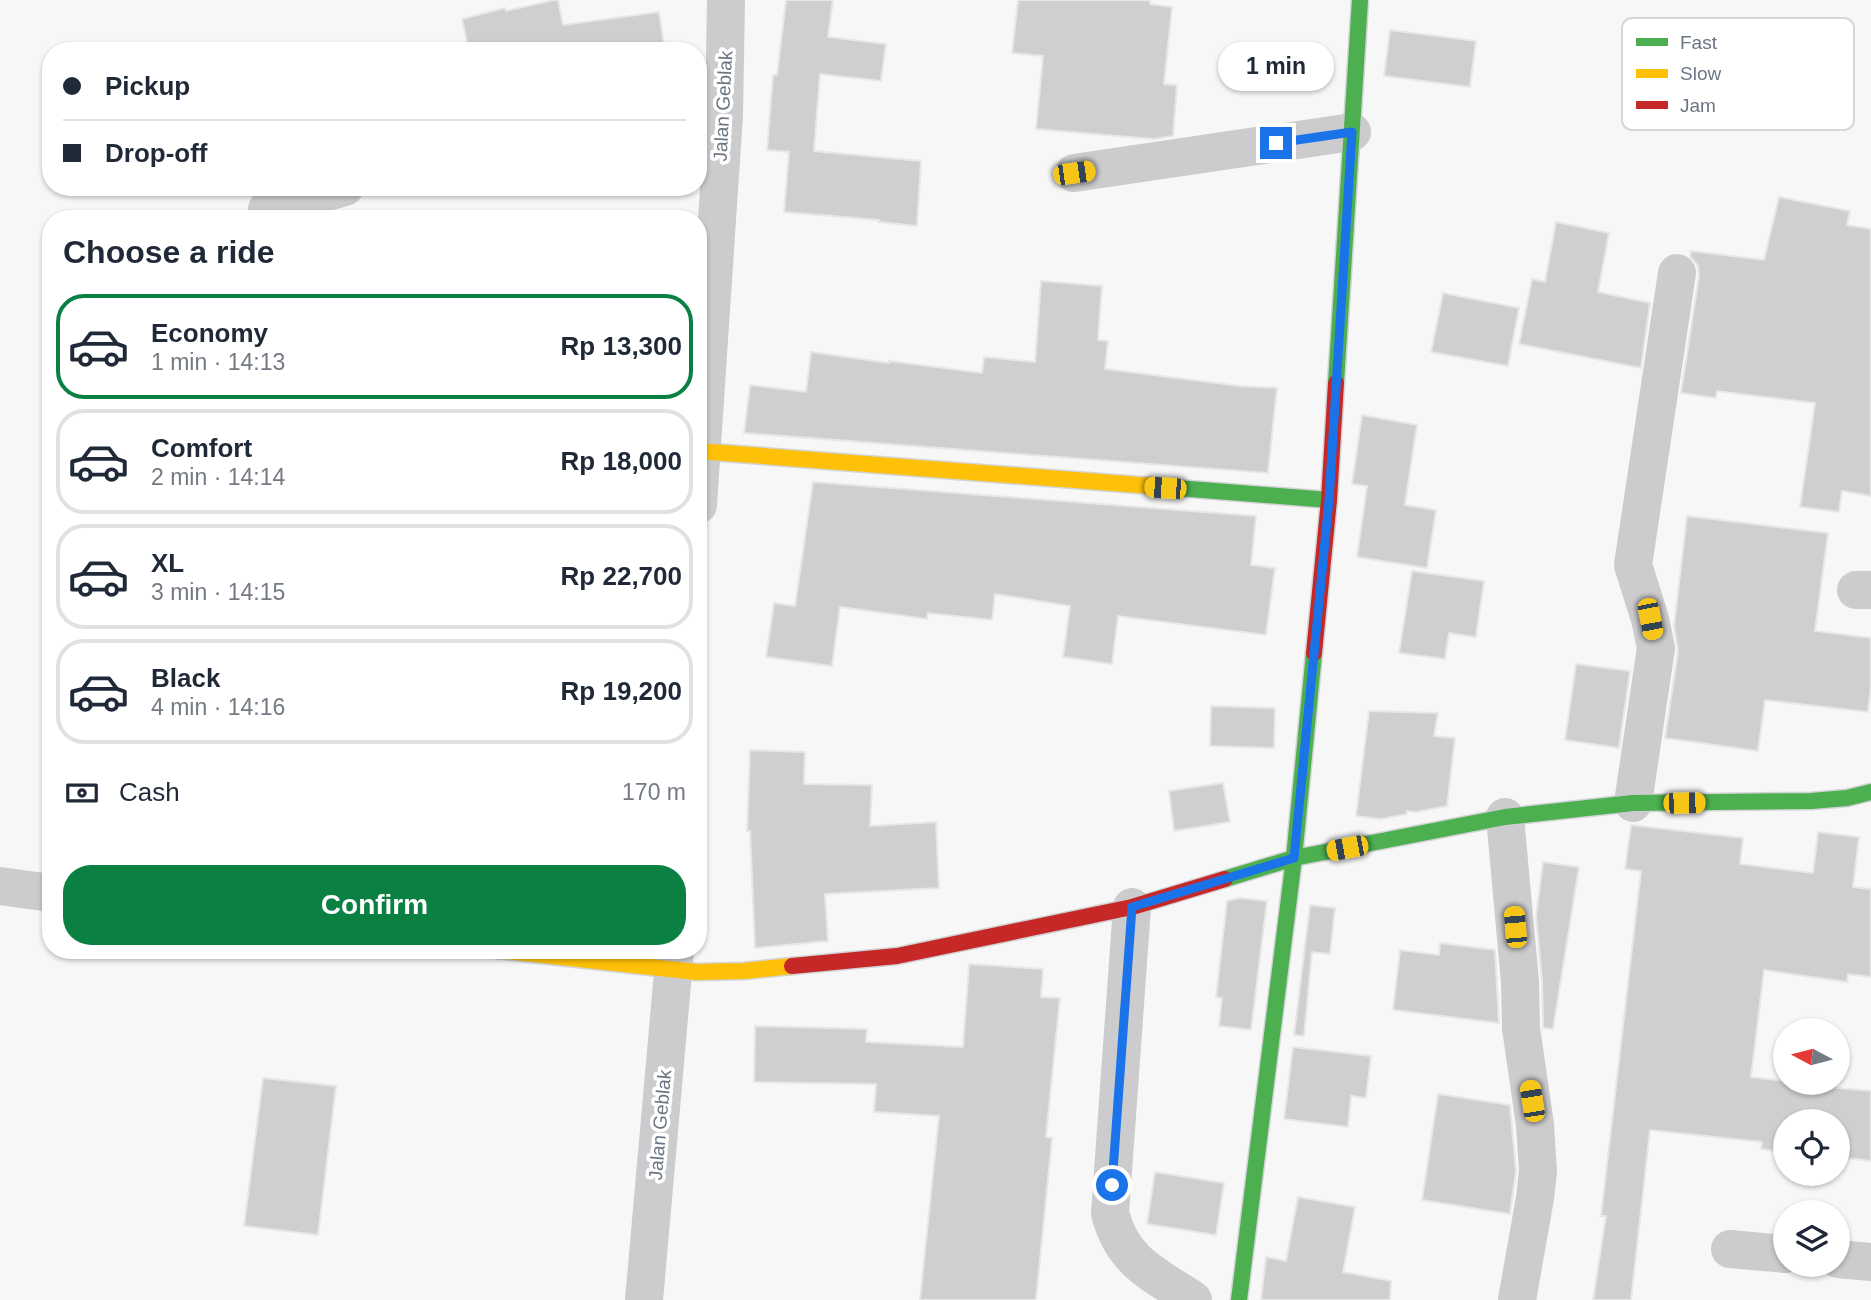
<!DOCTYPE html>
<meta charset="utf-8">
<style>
body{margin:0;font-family:Arial,sans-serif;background:#f2f2f3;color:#1f2937;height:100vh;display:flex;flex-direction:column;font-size:26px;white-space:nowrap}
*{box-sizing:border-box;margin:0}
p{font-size:23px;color:#747a83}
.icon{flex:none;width:38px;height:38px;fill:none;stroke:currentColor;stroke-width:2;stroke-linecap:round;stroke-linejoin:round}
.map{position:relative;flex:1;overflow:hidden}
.panel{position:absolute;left:42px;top:210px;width:665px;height:749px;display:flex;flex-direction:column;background:#fff;border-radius:28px;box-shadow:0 2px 5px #0004}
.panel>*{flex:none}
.banner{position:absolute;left:42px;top:42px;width:665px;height:154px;border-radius:28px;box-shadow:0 2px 5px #0004;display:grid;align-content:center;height:154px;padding:0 21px;background:#fff}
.needle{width:46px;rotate:277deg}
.controls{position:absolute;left:1773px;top:1018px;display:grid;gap:14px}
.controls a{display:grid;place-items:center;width:77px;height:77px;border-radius:50%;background:#fff;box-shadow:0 2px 5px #0004;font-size:35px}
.end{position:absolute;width:32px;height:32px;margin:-16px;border:9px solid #1a73e8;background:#fff;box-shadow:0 0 0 4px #fff}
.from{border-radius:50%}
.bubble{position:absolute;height:49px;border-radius:24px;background:#fff;box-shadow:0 2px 5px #0004;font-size:23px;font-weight:600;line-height:49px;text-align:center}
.car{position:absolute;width:21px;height:42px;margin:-21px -10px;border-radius:9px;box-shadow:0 0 5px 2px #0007;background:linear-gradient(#f5c518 24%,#345 0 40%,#f5c518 0 76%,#345 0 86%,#f5c518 0)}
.banner b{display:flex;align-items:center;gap:24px;height:66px;font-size:26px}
.banner b+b{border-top:2px solid #e0e1e3}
.banner i{width:18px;height:18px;background:#1f2937}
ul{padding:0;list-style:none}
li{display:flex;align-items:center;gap:21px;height:105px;margin:0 14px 10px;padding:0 7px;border:4px solid #e0e1e3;border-radius:28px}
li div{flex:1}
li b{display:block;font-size:26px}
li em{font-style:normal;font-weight:600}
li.active{border-color:#0b8043}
li>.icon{width:63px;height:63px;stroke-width:1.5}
h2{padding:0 21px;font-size:32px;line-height:84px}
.pay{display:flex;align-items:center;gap:18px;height:77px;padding:0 21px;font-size:26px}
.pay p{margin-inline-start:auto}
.button{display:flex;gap:14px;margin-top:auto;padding:14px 21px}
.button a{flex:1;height:80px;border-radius:28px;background:#0b8043;color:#fff;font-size:28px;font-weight:600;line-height:80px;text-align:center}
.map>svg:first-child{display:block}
.building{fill:#cecfd0;stroke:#e7e7e6;stroke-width:2}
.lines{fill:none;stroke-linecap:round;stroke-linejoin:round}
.fast-casing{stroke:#d3d4d5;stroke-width:19}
.slow-casing{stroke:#d3d4d5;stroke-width:19}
.jam-casing{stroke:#d3d4d5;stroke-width:19}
.street{stroke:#ccccce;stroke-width:38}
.fast{stroke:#4caf50;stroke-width:16}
.slow{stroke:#ffc107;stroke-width:16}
.jam{stroke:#c62828;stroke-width:16}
.route{stroke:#1a73e8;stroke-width:9}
.labels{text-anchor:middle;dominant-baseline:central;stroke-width:7;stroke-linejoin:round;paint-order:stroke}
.street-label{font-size:19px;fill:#6b7684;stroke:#fff}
.key{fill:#fff;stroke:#d3d6da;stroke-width:2}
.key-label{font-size:19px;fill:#6b7684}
</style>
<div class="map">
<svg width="1871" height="1300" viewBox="0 0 1871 1300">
<rect width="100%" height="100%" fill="#f7f7f7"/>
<path class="building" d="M554 0H558L563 25 659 12 665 51H469L462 19 505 8 506 11Z
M786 0H833L828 37 886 44 881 81 820 74 814 151 921 161 917 226 879 222V220L784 212 789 152 767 150 773 75H777Z
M1018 0H1150V4L1172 7 1164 84 1177 85 1173 136 1153 139 1036 129 1043 56 1012 53Z
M1390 30 1476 41 1470 87 1384 76Z
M1779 197 1850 211 1847 225 1871 229V496L1842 491 1839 512 1800 507 1815 403 1717 391 1716 398 1681 393 1699 276 1698 266 1690 256 1691 251 1764 260Z
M1556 222 1609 233 1598 292 1650 303 1641 368 1519 344 1532 279 1545 282Z
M1041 281 1102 286 1098 340 1108 341 1105 369 1240 386 1277 388 1268 473 744 433 750 385 806 392 811 352 889 363V361L982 373 984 357 1035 362Z
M1443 293 1519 308 1508 366 1431 352Z
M1362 415 1417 425 1405 505 1436 510 1427 568 1357 557 1367 486 1352 484Z
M813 482 1256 516 1251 565 1275 568 1266 635 1118 616 1112 664 1063 657 1070 606 995 594 992 620 928 613 927 619 840 607 832 666 766 657 774 603 795 606Z
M1687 516 1828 533 1815 631 1871 638V687L1868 712 1765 700 1758 751 1665 738 1678 651 1674 626Z
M1412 571 1484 581 1476 637 1449 633 1445 659 1399 653Z
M1576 664 1630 671 1619 748 1565 740Z
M1211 706 1275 708 1274 748 1210 746Z
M1369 711 1438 713 1434 736 1455 738 1447 806 1417 812 1407 811V814L1381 819 1356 816Z
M750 750 805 752 804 784 872 785 870 826 936 822 939 888 825 894 828 941 755 948 750 831H747Z
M1223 783 1230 822 1174 831 1169 791Z
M1631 825 1743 838 1740 864 1813 873 1818 832 1859 837 1853 887 1871 889V977L1848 974 1847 982 1764 970 1751 1077 1785 1081V1083L1871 1091V1161L1838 1157V1122H1785V1152L1761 1149 1762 1142 1650 1130 1631 1300H1593L1606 1216H1601L1641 871 1625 869Z
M1543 862 1579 867 1553 1029 1543 1028V1026L1542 980 1536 916Z
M1239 898 1267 901 1251 1030 1219 1026 1222 998 1216 997 1227 901Z
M1310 905 1335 908 1330 954 1312 952 1304 1036 1294 1035Z
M1440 943 1495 950 1499 1023 1393 1010 1400 950 1439 955Z
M969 964 1043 969 1041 997 1060 998 1046 1137 1052 1138 1036 1300H920L939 1116 874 1112 876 1084 754 1082 755 1026 867 1029 866 1042 963 1047Z
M1293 1047 1371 1056 1366 1098 1351 1096 1348 1127 1284 1119Z
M263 1078 336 1086 318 1235 244 1226Z
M1438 1094 1510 1105 1516 1171 1510 1214 1422 1200Z
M1155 1172 1224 1183 1216 1235 1147 1224Z
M1298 1197 1355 1207 1343 1272 1391 1281 1390 1300H1261L1266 1257 1286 1261Z"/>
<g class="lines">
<g class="fast-casing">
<path id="fast" d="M1336 383 1360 0
M1152 486 1329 500
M1225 879 1294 858 1505 817 1633 803 1811 801 1847 798 1871 792
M1239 1300 1294 858 1314 653"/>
</g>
<g class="slow-casing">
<path id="slow" d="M698 451 1152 486
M496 950 696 972 744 971 792 966"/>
</g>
<g class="jam-casing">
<path id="jam" d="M1314 653 1329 500 1336 383
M792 966 897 956 1132 907 1225 879"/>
</g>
<path class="street" d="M1074 173 1352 132
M267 209 345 187
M698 505 724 115 726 0
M1856 590H1871
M1633 803 1656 648 1650 619 1633 565 1677 273
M1505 817 1520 982 1521 1028 1535 1125 1538 1171 1535 1198 1517 1300
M0 886 51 893
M1132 907 1110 1213C1122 1262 1154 1274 1193 1300
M1730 1249 1785 1254
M1838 1259 1871 1262
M644 1300 675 950"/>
<use href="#fast" class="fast"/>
<use href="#slow" class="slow"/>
<use href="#jam" class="jam"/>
</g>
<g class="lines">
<path class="route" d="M1112 1185 1132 907 1294 858 1329 500 1352 132 1276 143"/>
</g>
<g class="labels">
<g class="street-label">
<text transform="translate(723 106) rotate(-87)">Jalan Geblak</text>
<text transform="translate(660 1125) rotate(-85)">Jalan Geblak</text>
</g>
</g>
<rect x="1622" y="18" width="232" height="112" rx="10" class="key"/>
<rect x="1636" y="38" width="32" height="8" fill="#4caf50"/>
<rect x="1636" y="69" width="32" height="9" fill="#ffc107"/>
<rect x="1636" y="101" width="32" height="8" fill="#c62828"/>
<g class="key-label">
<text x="1680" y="49">Fast</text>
<text x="1680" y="80">Slow</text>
<text x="1680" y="112">Jam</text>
</g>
</svg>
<div class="controls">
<a><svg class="needle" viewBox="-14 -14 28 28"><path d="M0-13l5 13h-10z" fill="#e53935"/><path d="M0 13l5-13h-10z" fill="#747a83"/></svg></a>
<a><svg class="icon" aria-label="locate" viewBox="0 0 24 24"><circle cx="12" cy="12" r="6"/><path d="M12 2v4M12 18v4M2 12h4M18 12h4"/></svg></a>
<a><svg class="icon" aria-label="layers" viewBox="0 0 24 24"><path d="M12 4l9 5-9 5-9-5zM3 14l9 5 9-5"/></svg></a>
</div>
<i class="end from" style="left:1112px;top:1185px"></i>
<i class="end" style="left:1276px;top:143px"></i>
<div class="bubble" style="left:1218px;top:42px;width:116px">1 min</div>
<i class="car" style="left:1074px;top:173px;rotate:82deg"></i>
<i class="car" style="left:1165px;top:488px;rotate:274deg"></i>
<i class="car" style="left:1650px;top:619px;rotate:169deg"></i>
<i class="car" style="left:1684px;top:803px;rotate:89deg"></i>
<i class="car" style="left:1347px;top:848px;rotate:259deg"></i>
<i class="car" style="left:1515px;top:927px;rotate:355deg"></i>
<i class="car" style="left:1532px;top:1101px;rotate:351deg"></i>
<div class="banner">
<b><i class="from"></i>Pickup</b>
<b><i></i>Drop-off</b>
</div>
<section class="panel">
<h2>Choose a ride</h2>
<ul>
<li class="active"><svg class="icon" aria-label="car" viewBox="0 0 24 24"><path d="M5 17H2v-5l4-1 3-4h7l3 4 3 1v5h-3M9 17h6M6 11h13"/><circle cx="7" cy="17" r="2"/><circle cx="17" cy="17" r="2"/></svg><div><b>Economy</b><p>1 min · 14:13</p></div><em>Rp 13,300</em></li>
<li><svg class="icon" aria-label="car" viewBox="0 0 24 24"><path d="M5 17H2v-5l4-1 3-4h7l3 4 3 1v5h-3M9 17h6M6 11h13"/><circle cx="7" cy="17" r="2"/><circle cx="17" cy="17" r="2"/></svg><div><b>Comfort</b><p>2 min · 14:14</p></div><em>Rp 18,000</em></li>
<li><svg class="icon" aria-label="car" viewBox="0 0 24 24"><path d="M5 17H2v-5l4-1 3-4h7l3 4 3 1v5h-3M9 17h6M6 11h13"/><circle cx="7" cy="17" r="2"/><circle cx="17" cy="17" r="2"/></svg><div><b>XL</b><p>3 min · 14:15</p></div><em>Rp 22,700</em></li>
<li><svg class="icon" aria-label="car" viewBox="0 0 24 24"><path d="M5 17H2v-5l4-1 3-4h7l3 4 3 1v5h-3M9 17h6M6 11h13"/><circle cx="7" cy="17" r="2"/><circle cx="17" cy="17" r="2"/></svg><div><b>Black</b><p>4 min · 14:16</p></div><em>Rp 19,200</em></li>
</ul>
<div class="pay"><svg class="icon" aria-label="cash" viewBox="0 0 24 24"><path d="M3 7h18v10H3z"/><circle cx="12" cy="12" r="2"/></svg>Cash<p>170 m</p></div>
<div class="button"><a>Confirm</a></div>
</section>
</div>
